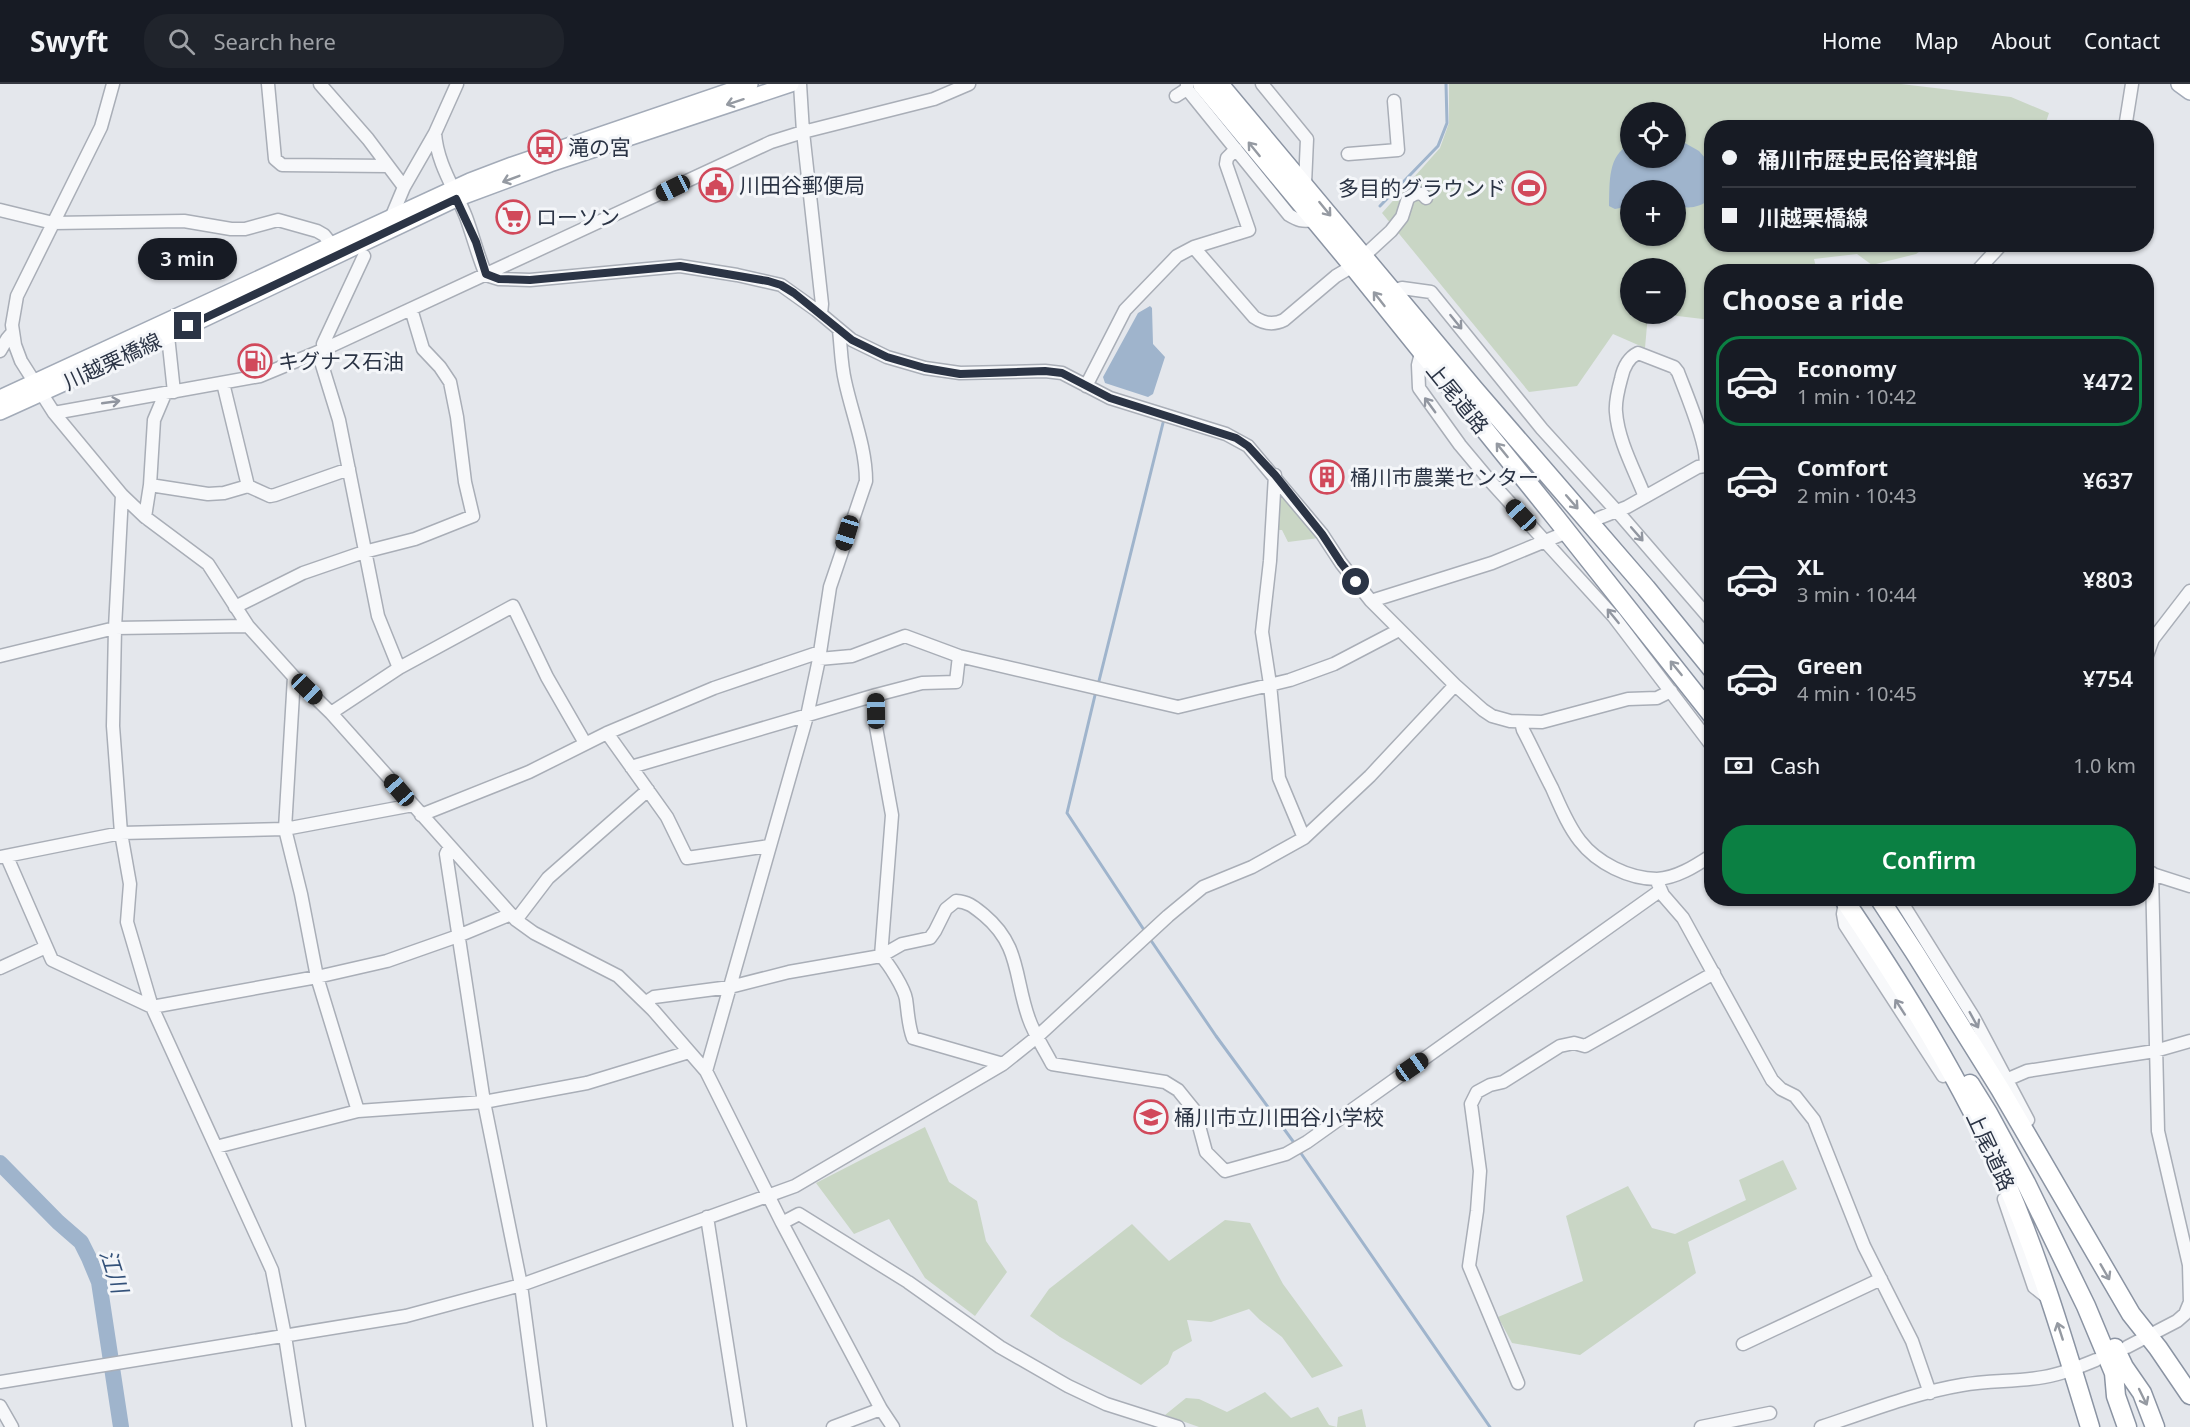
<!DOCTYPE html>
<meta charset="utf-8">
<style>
body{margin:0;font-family:"Noto Sans","Noto Sans JP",sans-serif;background:#20242c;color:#f1f3f6;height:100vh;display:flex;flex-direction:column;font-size:22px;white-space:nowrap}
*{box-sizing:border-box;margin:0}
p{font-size:20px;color:#9ea1a6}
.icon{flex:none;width:33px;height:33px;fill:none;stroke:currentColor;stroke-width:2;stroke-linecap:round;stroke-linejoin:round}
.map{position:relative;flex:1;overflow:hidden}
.side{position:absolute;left:1704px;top:180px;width:450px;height:642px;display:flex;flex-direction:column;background:#171b24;border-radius:24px;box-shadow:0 2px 4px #0004}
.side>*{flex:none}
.guide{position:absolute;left:1704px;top:36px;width:450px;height:132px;border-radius:24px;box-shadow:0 2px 4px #0004;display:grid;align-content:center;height:132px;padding:0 18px;background:#171b24}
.tools{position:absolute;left:1620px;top:18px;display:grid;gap:12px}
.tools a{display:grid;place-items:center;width:66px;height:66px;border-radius:50%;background:#171b24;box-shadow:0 2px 4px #0004;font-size:30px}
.end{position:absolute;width:27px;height:27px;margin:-14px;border:8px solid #2b3445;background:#fff;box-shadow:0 0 0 3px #fff}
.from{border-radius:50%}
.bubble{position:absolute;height:42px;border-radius:21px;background:#171b24;box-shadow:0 2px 4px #0004;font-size:20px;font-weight:600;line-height:42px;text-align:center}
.car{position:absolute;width:18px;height:36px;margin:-18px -9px;border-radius:8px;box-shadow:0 0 4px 2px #0007;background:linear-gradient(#222 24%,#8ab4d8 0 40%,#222 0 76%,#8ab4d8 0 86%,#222 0)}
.guide b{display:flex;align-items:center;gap:21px;height:57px;font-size:22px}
.guide b+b{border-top:2px solid #363941}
.guide i{width:15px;height:15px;background:#f1f3f6}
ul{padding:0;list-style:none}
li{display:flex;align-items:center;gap:18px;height:90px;margin:0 12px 9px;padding:0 6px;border:3px solid transparent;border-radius:24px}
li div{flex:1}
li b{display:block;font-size:22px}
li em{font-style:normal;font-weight:600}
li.current{border-color:#0b8043}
li>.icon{width:54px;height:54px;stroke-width:1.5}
h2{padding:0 18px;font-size:27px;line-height:72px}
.pay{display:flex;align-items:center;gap:15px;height:66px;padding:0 18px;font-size:22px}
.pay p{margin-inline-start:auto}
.button{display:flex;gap:12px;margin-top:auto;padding:12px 18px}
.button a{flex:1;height:69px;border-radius:24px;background:#0b8043;color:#fff;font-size:24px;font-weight:600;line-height:69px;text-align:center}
header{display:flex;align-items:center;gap:36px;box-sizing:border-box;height:84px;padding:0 30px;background:#171b24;border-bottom:2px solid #363941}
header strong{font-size:28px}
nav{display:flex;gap:33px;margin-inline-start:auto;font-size:21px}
.search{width:420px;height:54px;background:#20242c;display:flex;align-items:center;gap:15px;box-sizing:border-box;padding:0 21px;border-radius:24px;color:#9ea1a6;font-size:22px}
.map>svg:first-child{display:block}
.green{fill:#c9d6c5;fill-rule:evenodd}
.water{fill:#9fb4cc}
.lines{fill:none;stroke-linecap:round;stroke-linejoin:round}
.stream{stroke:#9fb4cc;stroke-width:3}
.river{stroke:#9fb4cc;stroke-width:16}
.minor-casing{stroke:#a9aeb7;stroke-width:15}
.major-casing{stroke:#a3abb8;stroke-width:18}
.highway-casing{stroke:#8b94a3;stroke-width:21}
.minor{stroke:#f7f8fa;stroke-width:12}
.major{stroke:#fff;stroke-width:15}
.highway{stroke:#fff;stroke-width:18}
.oneway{stroke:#959aa2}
.oneway2{stroke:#9196a0}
.route{stroke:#2b3445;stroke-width:8}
.labels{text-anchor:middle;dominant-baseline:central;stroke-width:6;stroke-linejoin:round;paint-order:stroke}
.poi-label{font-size:21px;fill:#2b3445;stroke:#f4f6f9;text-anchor:start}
.street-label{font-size:21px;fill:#2b3445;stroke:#f4f6f9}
.water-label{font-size:22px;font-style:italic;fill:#34527a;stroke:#f4f6f9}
</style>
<header>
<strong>Swyft</strong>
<div class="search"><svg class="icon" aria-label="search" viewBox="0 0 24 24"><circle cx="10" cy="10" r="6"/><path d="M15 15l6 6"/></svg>Search here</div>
<nav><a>Home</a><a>Map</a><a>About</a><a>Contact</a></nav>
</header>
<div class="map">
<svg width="2190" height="1343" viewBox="0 0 2190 1343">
<rect width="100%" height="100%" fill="#e4e7ec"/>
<path class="green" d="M1449 0H1901L2011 13 2049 29 2044 44H1712V160L1929 161 1916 170 1872 181 1857 170 1814 175 1817 187 1712 188 1711 236 1661 230H1676V184H1630V230H1648L1645 264 1613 250 1577 302 1529 308 1382 129 1440 64 1449 39ZM1630 28H1676V74H1630ZM1630 106H1676V152H1630Z
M1280 407 1319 454 1288 458 1282 446H1278Z
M925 1043 949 1098 977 1117 986 1157 1007 1188 975 1232 925 1194 889 1135 854 1150 816 1099Z
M1783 1076 1797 1105 1688 1158 1696 1189 1580 1271 1512 1259 1498 1233 1583 1197 1566 1132 1628 1102 1652 1144 1675 1150 1746 1116 1739 1096Z
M1225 1136 1250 1139 1283 1200 1343 1282 1312 1294 1282 1253 1260 1236 1249 1225 1211 1238 1187 1236 1192 1257 1173 1268 1168 1280 1141 1301 1060 1253 1030 1232 1049 1205 1132 1140 1169 1177Z
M1265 1308 1291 1334 1318 1323 1329 1341 1337 1343 1338 1333 1362 1325 1366 1343H1199L1165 1331 1186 1314 1199 1315 1227 1328Z"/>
<path class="water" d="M1676 54 1699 67 1711 81 1710 116C1698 123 1689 126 1676 121V106H1630V122L1615 125 1609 122C1610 99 1607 72 1630 60V74H1676Z
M1150 222 1152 224 1153 260 1165 273 1153 310 1148 313 1105 299 1103 293 1138 229Z"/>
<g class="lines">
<path class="stream" d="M1380 122 1438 62 1447 39 1446 0
M1098 601 1164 335
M1096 607 1067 729 1146 849
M1150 855 1216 952 1295 1060
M1298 1065 1490 1343"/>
<path class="river" d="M0 1079 58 1138 81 1158 89 1174 99 1198 121 1343"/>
<g class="minor-casing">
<path id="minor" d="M113 0 101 43 17 212 12 241 15 261 21 277 54 329 122 411 145 433 208 480 248 542 294 593 331 629 516 836 534 849 618 892 653 926 706 987 782 1139 881 1325 893 1343
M268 0 275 75 282 81 388 82
M320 0 368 55 404 103
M800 0 803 48 822 220 821 230
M1187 0V5L1289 131C1297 136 1303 138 1313 136
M1262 0 1307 55 1305 100
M1176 12 1187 5
M2125 44 2132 0
M435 49C437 80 455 105 466 133 473 152 478 172 486 191L499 195 530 196 680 182 737 191 781 201 816 226 852 256 887 273 925 284 960 289 1045 287 1062 289 1110 314 1226 350 1248 362 1322 450 1341 479 1371 517 1455 601 1483 626 1492 632 1510 637 1542 638 1628 615 1657 614 1671 607
M1348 70 1398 66 1394 17
M0 126 53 139 184 137 231 145H245L278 136 317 147 324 151 332 161
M391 134 404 103 435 49 457 0
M1196 166 1254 233C1264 240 1274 241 1284 236L1336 192 1353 182 1391 147 1402 133 1408 114C1415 109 1421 107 1426 114
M1976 188 2002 160
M1392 207 1402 204 1431 208 1542 345 1623 434 1712 537
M168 252 174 308
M324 265 323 260 364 172
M0 267 7 255 13 248
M318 268 339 336 378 532 399 584
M1421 269 1418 281 1419 304 1460 361 1491 398 1614 533 1712 662
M223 299 248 402
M1086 302 1125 226 1177 172 1194 163 1249 146 1226 80 1227 74 1236 65
M54 329 260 292 318 268 771 58 803 48 934 15 969 0
M1701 351 1712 344
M1275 391 1270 477 1262 548 1270 600 1279 694 1304 754
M150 401 154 336 165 310
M122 411 115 544 113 642 121 749 130 800 127 838 152 923 272 1186 285 1252 299 1343
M1645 413C1635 387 1618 357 1616 328 1615 318 1618 306 1621 295 1623 285 1628 274 1638 269L1674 283 1678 288C1685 307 1710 365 1705 382
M145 433 150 401 208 410 224 409 248 402 270 412 275 411 349 385
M1599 434 1627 423 1698 383 1705 382 1711 384
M1371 517 1492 479 1560 451
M235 523 303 489 364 468 415 455 473 432 465 398 457 333 450 298 440 283 423 265 411 225
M0 572 115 544 248 542
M2146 574 2153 555 2190 507
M819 575 852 572 905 552 959 572 1178 623 1290 596 1334 580 1399 546
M294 593 285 745 301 810 317 893 358 1027
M876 611V643L892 731 881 872C889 880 904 904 906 915 908 928 908 941 913 954L1003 980
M331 629 399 584 513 522 547 593 585 659
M1521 638 1523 646C1533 665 1542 685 1552 704 1560 722 1568 742 1580 757 1597 779 1629 795 1657 795 1677 794 1695 782 1712 771
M607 649 667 733 687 774 769 762
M631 683 876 611 922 599 956 598 959 572
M421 731 529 688 607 649 714 604 820 568
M449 764 446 770 484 1018 521 1201 540 1343
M1 773 121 749 285 745 413 721
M7 773 52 876 152 923 317 893 387 877 458 852 511 830
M2146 788 2190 802
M1656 795 1663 811 1683 834 1772 996 1781 1005 1795 1012 1814 1036 1864 1162 1912 1257 1930 1309
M1899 814 1974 934 2028 1036
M1845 818 1843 830 1845 841 1943 992
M516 836 548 794 648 706
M0 884 46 863
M646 918 654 913 730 903 789 888 881 872 902 860 930 854 935 847 946 825 956 817C969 818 974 823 984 831 1021 862 1014 894 1029 935 1034 950 1045 966 1052 980L1165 998 1178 1006 1195 1027 1206 1068 1225 1087 1286 1070 1307 1058 1661 806
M706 987 807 632 819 575 830 503 866 397C866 363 852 330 845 297 841 280 841 263 839 246
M2006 996 2027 987 2155 967 2190 957
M216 1063 358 1027 484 1018 587 999 689 968
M2004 1115 2034 1203 2049 1215
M707 1133 740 1343
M782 1139 799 1130 908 1198 1000 1263 1068 1302 1106 1320 1178 1343
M1743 1260 1881 1195
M2127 1263 2177 1237 2185 1230 2190 1218 2189 1181 2158 1047 2152 789
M0 1298 406 1232 521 1201 795 1102 1003 980 1038 952 1168 832 1203 803 1252 783 1304 754 1370 692 1455 601
M1518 1299 1469 1182 1477 1127 1480 1087 1471 1020 1477 1008 1490 1001 1503 998 1560 962 1574 959 1585 962 1714 889
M0 1322 12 1343
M833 1343 881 1325
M1701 1343 1770 1329
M1821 1343C1867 1328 1914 1309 1962 1301 1989 1296 2017 1298 2044 1293 2062 1290 2079 1283 2096 1276"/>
</g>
<g class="major-casing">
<path id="major" d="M2179 0 2190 8
M0 314 470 97 512 81 750 0
M0 328 168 252 456 115 550 80 791 0"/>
</g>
<g class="highway-casing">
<path id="highway" d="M1202 0 1353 182 1556 434 1712 631
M1219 0 1474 305 1646 504 1712 585
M1843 814C1904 904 1962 998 2006 1098 2040 1177 2065 1261 2090 1343
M1879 814 1915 869 2000 1005 2131 1230 2158 1264 2190 1311
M1970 1000 1988 1029 2026 1099 2086 1222 2114 1289 2116 1312 2127 1343
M2115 1264 2124 1283 2142 1309 2155 1343"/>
</g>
<use href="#minor" class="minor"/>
<use href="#major" class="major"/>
<use href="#highway" class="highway"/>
</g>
<defs><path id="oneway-shaft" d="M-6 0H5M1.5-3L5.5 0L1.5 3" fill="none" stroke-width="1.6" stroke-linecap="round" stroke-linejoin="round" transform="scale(1.5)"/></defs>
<g class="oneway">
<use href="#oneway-shaft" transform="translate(735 18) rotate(162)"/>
<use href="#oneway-shaft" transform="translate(1254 65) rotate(-129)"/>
<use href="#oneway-shaft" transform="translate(511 95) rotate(159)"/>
<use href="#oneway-shaft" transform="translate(1325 125) rotate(51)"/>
<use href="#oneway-shaft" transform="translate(1379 215) rotate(-128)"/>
<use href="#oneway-shaft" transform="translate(1502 366) rotate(-129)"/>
<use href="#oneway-shaft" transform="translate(1572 418) rotate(49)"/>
<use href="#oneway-shaft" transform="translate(1676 584) rotate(-129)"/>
<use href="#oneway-shaft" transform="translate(2105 1188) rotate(60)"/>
<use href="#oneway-shaft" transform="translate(2060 1247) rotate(-108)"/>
<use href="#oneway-shaft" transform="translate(2143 1313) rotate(64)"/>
</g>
<g class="oneway2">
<use href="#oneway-shaft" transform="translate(1456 238) rotate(51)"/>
<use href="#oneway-shaft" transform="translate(111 318) rotate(-8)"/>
<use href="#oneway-shaft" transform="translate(1430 321) rotate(-126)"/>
<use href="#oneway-shaft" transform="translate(1637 450) rotate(49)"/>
<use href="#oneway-shaft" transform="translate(1613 532) rotate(-129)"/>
<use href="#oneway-shaft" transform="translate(1900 923) rotate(-123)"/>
<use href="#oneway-shaft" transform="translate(1974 936) rotate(61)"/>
</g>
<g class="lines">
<path class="route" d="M188 242 456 115 476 158 486 190 499 195 530 196 680 182 768 197 781 201 794 209 852 256 887 273 925 284 960 290 1045 287 1062 289 1110 314 1236 354 1248 362 1275 391 1322 450 1341 479 1356 498"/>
</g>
<defs>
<g id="bus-ring" transform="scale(1.725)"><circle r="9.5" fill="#f4f6f9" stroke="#d1495b" stroke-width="1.5"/><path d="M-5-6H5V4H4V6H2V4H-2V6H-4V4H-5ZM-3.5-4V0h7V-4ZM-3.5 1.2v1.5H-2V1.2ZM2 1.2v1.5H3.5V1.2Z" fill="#d1495b"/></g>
<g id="civic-ring" transform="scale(1.725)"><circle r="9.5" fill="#f4f6f9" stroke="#d1495b" stroke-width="1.5"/><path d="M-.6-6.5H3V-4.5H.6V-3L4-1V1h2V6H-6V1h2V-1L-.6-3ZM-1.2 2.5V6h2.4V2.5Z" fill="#d1495b"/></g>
<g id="stadium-ring" transform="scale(1.725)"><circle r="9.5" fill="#f4f6f9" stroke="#d1495b" stroke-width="1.5"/><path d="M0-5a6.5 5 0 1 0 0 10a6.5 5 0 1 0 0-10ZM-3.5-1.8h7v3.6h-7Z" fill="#d1495b"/></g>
<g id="supermarket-ring" transform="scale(1.725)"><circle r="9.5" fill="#f4f6f9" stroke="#d1495b" stroke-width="1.5"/><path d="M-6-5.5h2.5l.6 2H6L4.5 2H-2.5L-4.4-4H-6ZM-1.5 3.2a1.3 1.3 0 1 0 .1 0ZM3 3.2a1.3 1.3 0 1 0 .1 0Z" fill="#d1495b"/></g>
<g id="fuel-ring" transform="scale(1.725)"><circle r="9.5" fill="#f4f6f9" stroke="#d1495b" stroke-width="1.5"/><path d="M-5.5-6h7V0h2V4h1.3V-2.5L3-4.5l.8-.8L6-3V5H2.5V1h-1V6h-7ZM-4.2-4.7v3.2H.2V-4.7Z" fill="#d1495b"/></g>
<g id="building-ring" transform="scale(1.725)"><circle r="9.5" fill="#f4f6f9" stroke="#d1495b" stroke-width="1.5"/><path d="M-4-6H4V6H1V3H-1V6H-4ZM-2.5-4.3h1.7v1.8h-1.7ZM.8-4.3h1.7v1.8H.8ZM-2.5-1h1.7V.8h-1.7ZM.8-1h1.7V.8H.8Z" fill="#d1495b"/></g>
<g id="school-ring" transform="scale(1.725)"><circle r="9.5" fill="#f4f6f9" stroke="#d1495b" stroke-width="1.5"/><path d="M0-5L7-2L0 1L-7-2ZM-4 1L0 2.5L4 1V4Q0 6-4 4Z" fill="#d1495b"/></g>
</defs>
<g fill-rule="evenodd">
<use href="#bus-ring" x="545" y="63"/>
<use href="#civic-ring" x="716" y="101"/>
<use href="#stadium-ring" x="1529" y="104"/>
<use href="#supermarket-ring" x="513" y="133"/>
<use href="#fuel-ring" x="255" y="277"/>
<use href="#building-ring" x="1327" y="393"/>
<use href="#school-ring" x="1151" y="1033"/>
</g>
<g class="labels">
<g class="poi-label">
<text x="568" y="63">滝の宮</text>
<text x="739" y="101">川田谷郵便局</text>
<text x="1506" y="104" text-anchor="end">多目的グラウンド</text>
<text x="536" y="133">ローソン</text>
<text x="278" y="277">キグナス石油</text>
<text x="1350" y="393">桶川市農業センター</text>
<text x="1174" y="1033">桶川市立川田谷小学校</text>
</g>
<g class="street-label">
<text transform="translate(112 277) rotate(-25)">川越栗橋線</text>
<text transform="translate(1458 314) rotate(51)">上尾道路</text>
<text transform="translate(1991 1067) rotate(65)">上尾道路</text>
</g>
<g class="water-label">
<text transform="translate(115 1187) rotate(72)">江川</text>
</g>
</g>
</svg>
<div class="tools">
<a><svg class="icon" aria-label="locate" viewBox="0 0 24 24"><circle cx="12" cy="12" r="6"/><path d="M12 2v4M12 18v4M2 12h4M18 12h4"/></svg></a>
<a>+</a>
<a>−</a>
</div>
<i class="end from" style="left:1356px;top:498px"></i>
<i class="end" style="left:188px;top:242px"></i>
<div class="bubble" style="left:138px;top:154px;width:99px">3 min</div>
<i class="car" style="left:673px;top:104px;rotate:244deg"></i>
<i class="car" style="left:1521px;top:431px;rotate:317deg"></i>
<i class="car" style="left:847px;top:449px;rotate:197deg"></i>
<i class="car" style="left:307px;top:605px;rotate:134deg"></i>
<i class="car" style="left:876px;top:627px;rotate:359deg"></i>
<i class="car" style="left:399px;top:706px;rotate:319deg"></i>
<i class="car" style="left:1412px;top:983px;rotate:55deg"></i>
<div class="guide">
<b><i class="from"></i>桶川市歴史民俗資料館</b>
<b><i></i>川越栗橋線</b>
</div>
<section class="side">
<h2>Choose a ride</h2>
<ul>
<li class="current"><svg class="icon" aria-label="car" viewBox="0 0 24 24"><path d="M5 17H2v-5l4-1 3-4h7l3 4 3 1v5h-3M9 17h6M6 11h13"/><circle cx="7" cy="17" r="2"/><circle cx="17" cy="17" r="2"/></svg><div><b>Economy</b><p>1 min · 10:42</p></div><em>¥472</em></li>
<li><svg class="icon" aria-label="car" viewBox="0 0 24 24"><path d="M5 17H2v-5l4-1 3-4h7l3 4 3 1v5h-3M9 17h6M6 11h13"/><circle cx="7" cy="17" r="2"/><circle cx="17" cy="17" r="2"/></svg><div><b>Comfort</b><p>2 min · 10:43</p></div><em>¥637</em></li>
<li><svg class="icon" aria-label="car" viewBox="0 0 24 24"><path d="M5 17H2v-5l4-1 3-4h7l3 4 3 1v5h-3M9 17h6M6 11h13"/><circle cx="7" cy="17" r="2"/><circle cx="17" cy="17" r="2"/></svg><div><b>XL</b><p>3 min · 10:44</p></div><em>¥803</em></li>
<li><svg class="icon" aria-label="car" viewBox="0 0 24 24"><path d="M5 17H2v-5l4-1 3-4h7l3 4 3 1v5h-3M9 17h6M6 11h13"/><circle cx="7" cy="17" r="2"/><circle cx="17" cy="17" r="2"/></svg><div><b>Green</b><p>4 min · 10:45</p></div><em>¥754</em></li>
</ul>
<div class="pay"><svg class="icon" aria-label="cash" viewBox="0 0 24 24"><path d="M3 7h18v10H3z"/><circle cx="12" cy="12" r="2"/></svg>Cash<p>1.0 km</p></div>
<div class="button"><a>Confirm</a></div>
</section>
</div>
